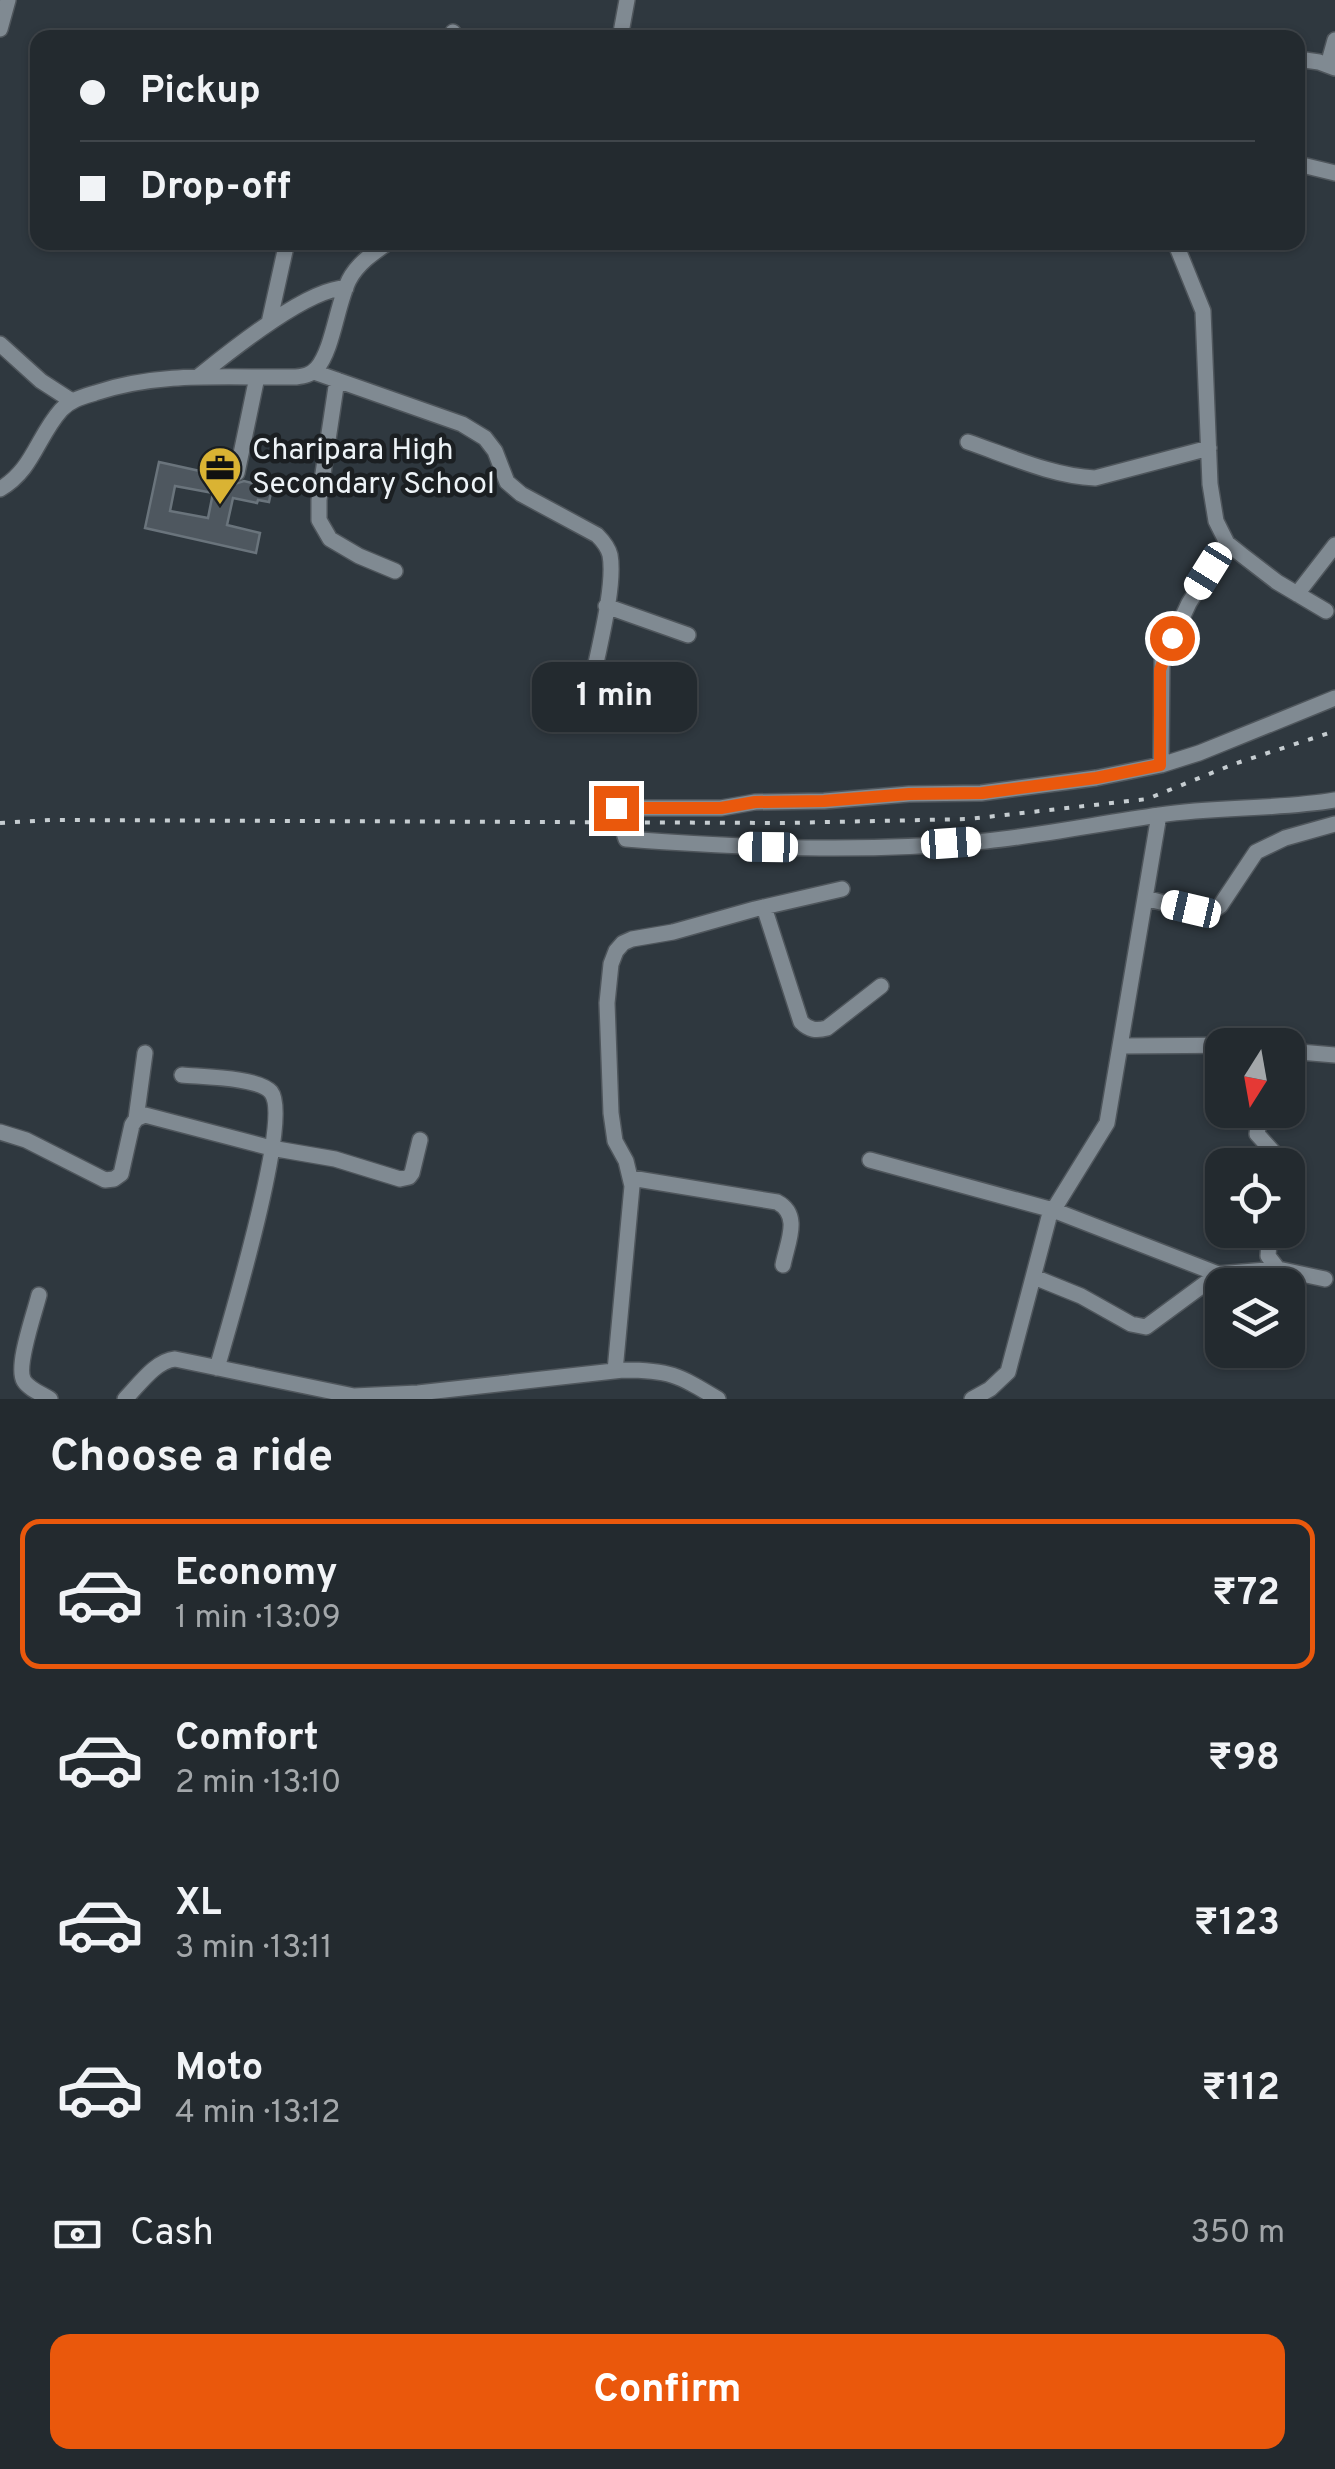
<!DOCTYPE html>
<meta charset="utf-8">
<style>
body{margin:0;font-family:Overpass,sans-serif;background:#2f363b;color:#f1f3f6;height:100vh;display:flex;flex-direction:column;font-size:38px;white-space:nowrap}
*{box-sizing:border-box;margin:0}
p{font-size:32px;color:#a3a7aa}
.icon{flex:none;width:55px;height:55px;fill:none;stroke:currentColor;stroke-width:2;stroke-linecap:round;stroke-linejoin:round}
.map{position:relative;height:1399px;overflow:hidden}
.details{display:flex;flex-direction:column;background:#232a2f;flex:1}
.details>*{flex:none}
.banner{position:absolute;left:30px;top:30px;width:1275px;height:220px;border-radius:20px;box-shadow:0 2px 8px #0004,0 0 0 2px #40464b;display:grid;align-content:center;height:220px;padding:0 50px;background:#232a2f}
.needle{width:65px;rotate:191deg}
.controls{position:absolute;left:1205px;top:1028px;display:grid;gap:20px}
.controls a{display:grid;place-items:center;width:100px;height:100px;border-radius:20px;background:#232a2f;box-shadow:0 2px 8px #0004,0 0 0 2px #40464b;font-size:50px}
.end{position:absolute;width:45px;height:45px;margin:-22px;border:12px solid #ea580c;background:#fff;box-shadow:0 0 0 5px #fff}
.from{border-radius:50%}
.bubble{position:absolute;height:70px;border-radius:20px;background:#232a2f;box-shadow:0 2px 8px #0004,0 0 0 2px #40464b;font-size:32px;font-weight:700;line-height:70px;text-align:center}
.car{position:absolute;width:30px;height:60px;margin:-30px -15px;border-radius:12px;box-shadow:0 0 8px 2px #0007;background:linear-gradient(#fff 24%,#345 0 40%,#fff 0 76%,#345 0 86%,#fff 0)}
.banner b{display:flex;align-items:center;gap:35px;height:95px;font-size:38px}
.banner b+b{border-top:2px solid #40464b}
.banner i{width:25px;height:25px;background:#f1f3f6}
ul{padding:0;list-style:none}
li{display:flex;align-items:center;gap:30px;height:150px;margin:0 20px 15px;padding:0 30px;border:5px solid transparent;border-radius:20px}
li div{flex:1}
li b{display:block;font-size:38px}
li em{font-style:normal;font-weight:700}
li.active{border-color:#ea580c}
li>.icon{width:90px;height:90px;stroke-width:1.5}
h2{padding:0 50px;font-size:45px;line-height:120px}
.pay{display:flex;align-items:center;gap:25px;height:110px;padding:0 50px;font-size:38px}
.pay p{margin-inline-start:auto}
.cta{display:flex;gap:20px;margin-top:auto;padding:20px 50px}
.cta a{flex:1;height:115px;border-radius:20px;background:#ea580c;color:#fff;font-size:40px;font-weight:700;line-height:115px;text-align:center}
.map>svg:first-child{display:block}
.building{fill:#4e575f;stroke:#6a747c;stroke-width:2.5;fill-rule:evenodd}
.lines{fill:none;stroke-linecap:round;stroke-linejoin:round}
.minor-casing{stroke:#4f565c;stroke-width:18}
.minor{stroke:#808a92;stroke-width:15}
.rail{stroke:#c6cdd1;stroke-width:4;stroke-dasharray:5 10;stroke-linecap:butt}
.route{stroke:#ea580c;stroke-width:12}
.labels{text-anchor:middle;dominant-baseline:central;stroke-width:9;stroke-linejoin:round;paint-order:stroke}
.poi-label{font-size:30px;fill:#edf3f7;stroke:#1b1f22;text-anchor:start}
</style>
<div class="map">
<svg width="1335" height="1399" viewBox="0 0 1335 1399">
<rect width="100%" height="100%" fill="#2f383f"/>
<path class="building" d="M159 462 227 477 234 484 244 481 272 488 269 502 258 500 257 503 233 498 227 525 260 533 256 553 145 528ZM175 486 213 493 208 518 170 511Z"/>
<g class="lines">
<g class="minor-casing">
<path id="minor" d="M0 29 8 0
M451 38 453 32
M620 38 627 0
M1298 59 1319 62 1335 68
M1328 65 1335 40
M1298 164 1335 173
M1175 242 1203 311 1210 484 1216 521 1227 543 1242 555 1277 582 1326 611
M269 323 287 242
M0 344 41 381 72 401
M314 372 462 424 485 438 495 451 507 482 521 494 597 535C603 541 608 547 610 555 616 587 596 658 590 692
M199 376C229 352 309 287 346 288
M337 380 319 500V520L330 539 359 556 395 571
M968 442C1009 456 1052 476 1095 478L1209 448
M237 473 257 377
M0 489C33 470 37 437 61 410 70 400 82 397 95 393 160 371 228 378 296 377 304 376 311 375 317 368 333 349 337 304 349 280 358 263 373 253 389 242
M1297 594 1335 545
M606 606 688 635
M1335 698 1199 753 1161 765 1096 778 981 793 909 794 824 801 755 802 721 808H616L626 839C745 848 866 853 986 841 1044 835 1102 823 1160 815 1218 806 1277 810 1335 800
M1161 765 1162 661 1189 603 1227 543
M1145 898 1203 913 1213 911 1220 906 1256 852 1285 838 1335 824
M764 907 801 1022C809 1030 816 1031 827 1028L881 986
M1121 1046 1247 1045
M1288 1051 1335 1055
M182 1075C202 1077 258 1077 271 1092 292 1118 228 1329 217 1368
M1261 1110 1257 1134 1276 1155 1280 1165
M136 1119 145 1053
M0 1132 26 1140 105 1180 114 1179 121 1174 132 1125 136 1119 145 1115 271 1148 335 1159 400 1179 409 1177 412 1173 420 1140
M870 1160 1053 1210 1218 1274 1278 1269 1325 1279
M631 1178 777 1202C802 1215 787 1243 783 1265
M1270 1230 1268 1256 1278 1269
M1034 1277 1081 1296 1131 1324 1146 1327 1218 1274
M39 1295C35 1312 15 1367 24 1381 29 1389 42 1394 50 1399
M615 1371 632 1186 626 1161 615 1141 611 1113 607 1003 611 964 616 951 623 943 632 939 673 932 755 909 842 889
M125 1399C139 1385 155 1361 175 1359L354 1396 418 1393 623 1370C670 1370 678 1375 718 1399
M972 1399 990 1389 1008 1372 1049 1217 1107 1123 1159 815"/>
</g>
<use href="#minor" class="minor"/>
<path class="rail" d="M0 823 51 820 783 823 969 819 1147 799 1234 764 1335 731"/>
</g>
<g class="lines">
<path class="route" d="M616 808H721L755 802 824 801 909 794 982 793 1096 778 1160 765V670L1172 638"/>
</g>
<defs>
<g id="office-pin" transform="scale(2.25)"><path d="M0 17L-7.5 6A9.5 9.5 0 1 1 7.5 6Z" fill="#dab333" stroke="#1b1f22"/><path d="M-6-3h4V-5.5h4V-3h4V5H-6ZM-1-4.5V-3h2v-1.5ZM-6 0V1H6V0Z" fill="#111"/></g>
</defs>
<g fill-rule="evenodd">
<use href="#office-pin" x="220" y="468"/>
</g>
<g class="labels">
<g class="poi-label">
<text x="252" y="451">Charipara High<tspan x="252" dy="34">Secondary School</tspan></text>
</g>
</g>
</svg>
<div class="controls">
<a><svg class="needle" viewBox="-14 -14 28 28"><path d="M0-13l5 13h-10z" fill="#e53935"/><path d="M0 13l5-13h-10z" fill="#a3a7aa"/></svg></a>
<a><svg class="icon" aria-label="locate" viewBox="0 0 24 24"><circle cx="12" cy="12" r="6"/><path d="M12 2v4M12 18v4M2 12h4M18 12h4"/></svg></a>
<a><svg class="icon" aria-label="layers" viewBox="0 0 24 24"><path d="M12 4l9 5-9 5-9-5zM3 14l9 5 9-5"/></svg></a>
</div>
<i class="end from" style="left:1172px;top:638px"></i>
<i class="end" style="left:616px;top:808px"></i>
<div class="bubble" style="left:532px;top:662px;width:165px">1 min</div>
<i class="car" style="left:1208px;top:571px;rotate:212deg"></i>
<i class="car" style="left:951px;top:843px;rotate:86deg"></i>
<i class="car" style="left:768px;top:847px;rotate:271deg"></i>
<i class="car" style="left:1191px;top:909px;rotate:283deg"></i>
<div class="banner">
<b><i class="from"></i>Pickup</b>
<b><i></i>Drop-off</b>
</div>
</div>
<section class="details">
<h2>Choose a ride</h2>
<ul>
<li class="active"><svg class="icon" aria-label="car" viewBox="0 0 24 24"><path d="M5 17H2v-5l4-1 3-4h7l3 4 3 1v5h-3M9 17h6M6 11h13"/><circle cx="7" cy="17" r="2"/><circle cx="17" cy="17" r="2"/></svg><div><b>Economy</b><p>1 min · 13:09</p></div><em>₹72</em></li>
<li><svg class="icon" aria-label="car" viewBox="0 0 24 24"><path d="M5 17H2v-5l4-1 3-4h7l3 4 3 1v5h-3M9 17h6M6 11h13"/><circle cx="7" cy="17" r="2"/><circle cx="17" cy="17" r="2"/></svg><div><b>Comfort</b><p>2 min · 13:10</p></div><em>₹98</em></li>
<li><svg class="icon" aria-label="car" viewBox="0 0 24 24"><path d="M5 17H2v-5l4-1 3-4h7l3 4 3 1v5h-3M9 17h6M6 11h13"/><circle cx="7" cy="17" r="2"/><circle cx="17" cy="17" r="2"/></svg><div><b>XL</b><p>3 min · 13:11</p></div><em>₹123</em></li>
<li><svg class="icon" aria-label="car" viewBox="0 0 24 24"><path d="M5 17H2v-5l4-1 3-4h7l3 4 3 1v5h-3M9 17h6M6 11h13"/><circle cx="7" cy="17" r="2"/><circle cx="17" cy="17" r="2"/></svg><div><b>Moto</b><p>4 min · 13:12</p></div><em>₹112</em></li>
</ul>
<div class="pay"><svg class="icon" aria-label="cash" viewBox="0 0 24 24"><path d="M3 7h18v10H3z"/><circle cx="12" cy="12" r="2"/></svg>Cash<p>350 m</p></div>
<div class="cta"><a>Confirm</a></div>
</section>
